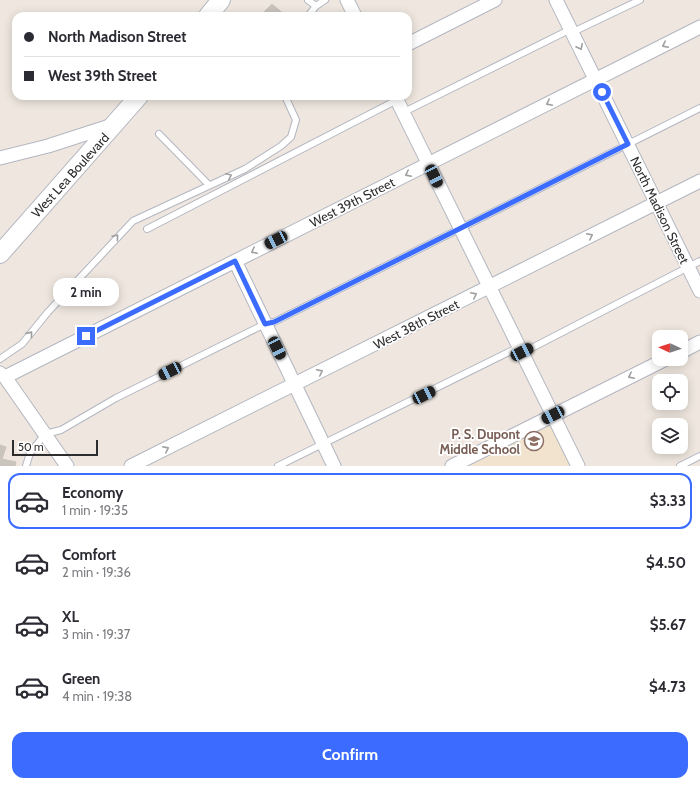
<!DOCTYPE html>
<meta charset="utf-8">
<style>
body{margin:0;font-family:Cabin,sans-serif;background:#f7f7f7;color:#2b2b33;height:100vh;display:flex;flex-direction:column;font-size:15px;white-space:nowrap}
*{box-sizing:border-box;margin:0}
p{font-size:13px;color:#7c7c81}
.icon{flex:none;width:22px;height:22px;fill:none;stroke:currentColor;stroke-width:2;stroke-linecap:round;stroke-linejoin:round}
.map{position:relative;height:466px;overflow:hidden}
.side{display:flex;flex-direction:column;background:#fff;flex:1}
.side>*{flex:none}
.hud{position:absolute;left:12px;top:12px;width:400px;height:88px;border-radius:12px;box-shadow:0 2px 10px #0003;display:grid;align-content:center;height:88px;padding:0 12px;background:#fff}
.needle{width:26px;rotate:274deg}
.tools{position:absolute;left:652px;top:330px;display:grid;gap:8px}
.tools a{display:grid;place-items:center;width:36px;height:36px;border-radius:8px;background:#fff;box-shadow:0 2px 10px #0003;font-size:20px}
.scale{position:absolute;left:12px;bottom:10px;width:86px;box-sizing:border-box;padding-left:4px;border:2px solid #2d2d2d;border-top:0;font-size:11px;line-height:14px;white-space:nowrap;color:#2d2d2d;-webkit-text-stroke:3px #fff;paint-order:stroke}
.end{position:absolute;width:18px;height:18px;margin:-9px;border:5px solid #3b6cff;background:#fff;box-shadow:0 0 0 2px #fff}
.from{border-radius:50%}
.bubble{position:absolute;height:28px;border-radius:12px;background:#fff;box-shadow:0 2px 10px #0003;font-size:13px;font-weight:700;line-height:28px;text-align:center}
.car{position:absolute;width:12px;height:24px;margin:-12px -6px;border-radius:5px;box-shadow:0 0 3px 1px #0007;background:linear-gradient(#222 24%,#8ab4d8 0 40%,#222 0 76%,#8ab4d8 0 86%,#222 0)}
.hud b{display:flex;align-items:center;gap:14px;height:38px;font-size:15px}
.hud b+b{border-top:1px solid #e1e1e2}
.hud i{width:10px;height:10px;background:#2b2b33}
ul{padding:7px 0 0;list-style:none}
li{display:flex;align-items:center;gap:12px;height:56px;margin:0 8px 6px;padding:0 4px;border:2px solid transparent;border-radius:12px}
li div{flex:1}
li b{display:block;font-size:15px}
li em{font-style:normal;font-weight:700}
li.selected{border-color:#3b6cff}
li>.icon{width:36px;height:36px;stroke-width:1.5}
.primary-button{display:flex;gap:8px;margin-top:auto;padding:8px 12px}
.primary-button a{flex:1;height:46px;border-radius:12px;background:#3b6cff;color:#fff;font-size:16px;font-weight:700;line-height:46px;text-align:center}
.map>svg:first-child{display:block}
.education{fill:#f1e3ce}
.building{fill:#cac4be;stroke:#cac3b8}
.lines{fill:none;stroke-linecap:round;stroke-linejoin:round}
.lane-casing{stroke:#b3b6c1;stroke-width:8}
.street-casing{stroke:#b3b6c1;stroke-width:15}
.secondary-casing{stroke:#b3b6c1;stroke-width:20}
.lane{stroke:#fff;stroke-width:6}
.street{stroke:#fff;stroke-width:13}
.secondary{stroke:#fff;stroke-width:18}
.oneway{stroke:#a0a0a0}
.route{stroke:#3b6cff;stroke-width:5}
.labels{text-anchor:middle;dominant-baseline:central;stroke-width:3.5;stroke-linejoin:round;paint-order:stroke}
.street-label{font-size:13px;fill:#2d2d2d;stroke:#fff}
.education-label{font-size:13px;font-weight:bold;fill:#785e54;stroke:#fff;text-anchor:end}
</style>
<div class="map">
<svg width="700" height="466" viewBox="0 0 700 466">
<rect width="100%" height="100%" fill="#efe7df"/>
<path class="education" d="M553 415 578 466H452Z"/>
<path class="building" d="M272 4 286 16H260Z
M0 445 6 447 2 459 16 462 15 466H0Z"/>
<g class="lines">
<g class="lane-casing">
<path id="lane" d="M308 0 316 6 325 0
M308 16 316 6
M573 32 640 0
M404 112 571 29
M159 134 209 185
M147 229 397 100
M522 353 700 261
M0 359 22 344 48 312 133 221 245 169 281 146 291 137 296 120 285 96
M26 466 30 453 45 434 61 430 116 398 265 324 274 322 700 108
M278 466 519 347
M680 466 700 456"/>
</g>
<g class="street-casing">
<path id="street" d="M347 0 355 16
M556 0 700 291
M408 44 495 0
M395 96 578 466
M0 158 48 146 113 125
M235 261 334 466
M681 352 700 342
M0 373 5 377 67 466
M5 377 700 27
M131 466 700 181
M452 466 666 359"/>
</g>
<g class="secondary-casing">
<path id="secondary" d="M208 16 221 0
M0 254 139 96"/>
</g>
<use href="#lane" class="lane"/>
<use href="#street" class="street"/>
<use href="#secondary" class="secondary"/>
</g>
<defs><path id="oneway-chevron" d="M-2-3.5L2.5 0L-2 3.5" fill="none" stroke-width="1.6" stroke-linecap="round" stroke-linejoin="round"/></defs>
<g class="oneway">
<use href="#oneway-chevron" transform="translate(665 45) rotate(153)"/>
<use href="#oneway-chevron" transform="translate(580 47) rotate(64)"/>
<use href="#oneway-chevron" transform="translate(549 103) rotate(153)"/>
<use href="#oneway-chevron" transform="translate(408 174) rotate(153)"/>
<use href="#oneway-chevron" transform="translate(229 176) rotate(-25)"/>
<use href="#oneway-chevron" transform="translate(590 236) rotate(-27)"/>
<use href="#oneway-chevron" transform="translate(116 237) rotate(-49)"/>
<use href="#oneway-chevron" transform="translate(254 251) rotate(153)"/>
<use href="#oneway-chevron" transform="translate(474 295) rotate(-27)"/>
<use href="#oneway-chevron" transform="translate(30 334) rotate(-51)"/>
<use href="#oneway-chevron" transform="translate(320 372) rotate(-27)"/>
<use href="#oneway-chevron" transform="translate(631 376) rotate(153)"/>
<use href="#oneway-chevron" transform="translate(166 449) rotate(-27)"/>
</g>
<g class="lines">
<path class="route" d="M86 336 235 261 265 324 274 322 628 144 602 92"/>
</g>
<defs>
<g id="school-ring" transform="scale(1)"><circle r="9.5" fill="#fff" stroke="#8d6e63" stroke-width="1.5"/><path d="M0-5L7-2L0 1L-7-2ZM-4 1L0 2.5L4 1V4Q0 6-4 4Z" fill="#8d6e63"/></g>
</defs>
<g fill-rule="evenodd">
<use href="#school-ring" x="534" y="441"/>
</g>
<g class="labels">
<g class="street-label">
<text transform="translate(70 175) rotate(-48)">West Lea Boulevard</text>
<text transform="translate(352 202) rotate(-27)">West 39th Street</text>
<text transform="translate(660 210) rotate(64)">North Madison Street</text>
<text transform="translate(416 324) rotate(-27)">West 38th Street</text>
</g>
<g class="education-label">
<text x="520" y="434">P. S. Dupont<tspan x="520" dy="15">Middle School</tspan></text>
</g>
</g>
</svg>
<div class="tools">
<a><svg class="needle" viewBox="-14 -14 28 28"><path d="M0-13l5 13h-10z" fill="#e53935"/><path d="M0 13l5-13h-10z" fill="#7c7c81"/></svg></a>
<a><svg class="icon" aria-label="locate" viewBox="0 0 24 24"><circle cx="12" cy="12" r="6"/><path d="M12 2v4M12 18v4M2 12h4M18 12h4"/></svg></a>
<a><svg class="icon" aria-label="layers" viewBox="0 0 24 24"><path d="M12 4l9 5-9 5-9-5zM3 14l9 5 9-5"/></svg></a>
</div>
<div class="scale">50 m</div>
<i class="end from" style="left:602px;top:92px"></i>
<i class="end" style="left:86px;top:336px"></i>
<div class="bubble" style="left:53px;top:278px;width:66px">2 min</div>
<i class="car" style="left:434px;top:176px;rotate:154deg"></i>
<i class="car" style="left:276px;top:240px;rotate:243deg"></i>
<i class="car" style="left:277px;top:348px;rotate:154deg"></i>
<i class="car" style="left:522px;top:352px;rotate:63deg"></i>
<i class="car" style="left:170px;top:371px;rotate:244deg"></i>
<i class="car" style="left:424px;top:395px;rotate:64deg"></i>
<i class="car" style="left:553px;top:415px;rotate:243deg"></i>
<div class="hud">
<b><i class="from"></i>North Madison Street</b>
<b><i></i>West 39th Street</b>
</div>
</div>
<section class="side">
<ul>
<li class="selected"><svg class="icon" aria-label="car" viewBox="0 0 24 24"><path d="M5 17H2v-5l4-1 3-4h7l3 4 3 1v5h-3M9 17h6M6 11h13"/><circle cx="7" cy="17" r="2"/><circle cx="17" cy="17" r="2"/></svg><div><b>Economy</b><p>1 min · 19:35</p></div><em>$3.33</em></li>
<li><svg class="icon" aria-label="car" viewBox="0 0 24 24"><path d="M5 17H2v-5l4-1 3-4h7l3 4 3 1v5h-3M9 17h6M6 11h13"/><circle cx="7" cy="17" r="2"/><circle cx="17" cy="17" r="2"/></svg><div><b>Comfort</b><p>2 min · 19:36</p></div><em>$4.50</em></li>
<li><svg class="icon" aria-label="car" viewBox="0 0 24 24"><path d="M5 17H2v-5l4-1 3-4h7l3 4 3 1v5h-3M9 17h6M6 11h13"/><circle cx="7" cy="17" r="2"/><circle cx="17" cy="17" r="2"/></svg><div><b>XL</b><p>3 min · 19:37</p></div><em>$5.67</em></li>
<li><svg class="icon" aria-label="car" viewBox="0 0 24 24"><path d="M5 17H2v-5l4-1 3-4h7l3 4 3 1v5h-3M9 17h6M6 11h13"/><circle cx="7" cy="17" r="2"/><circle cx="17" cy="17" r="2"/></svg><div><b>Green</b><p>4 min · 19:38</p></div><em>$4.73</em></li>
</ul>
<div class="primary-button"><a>Confirm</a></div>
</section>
